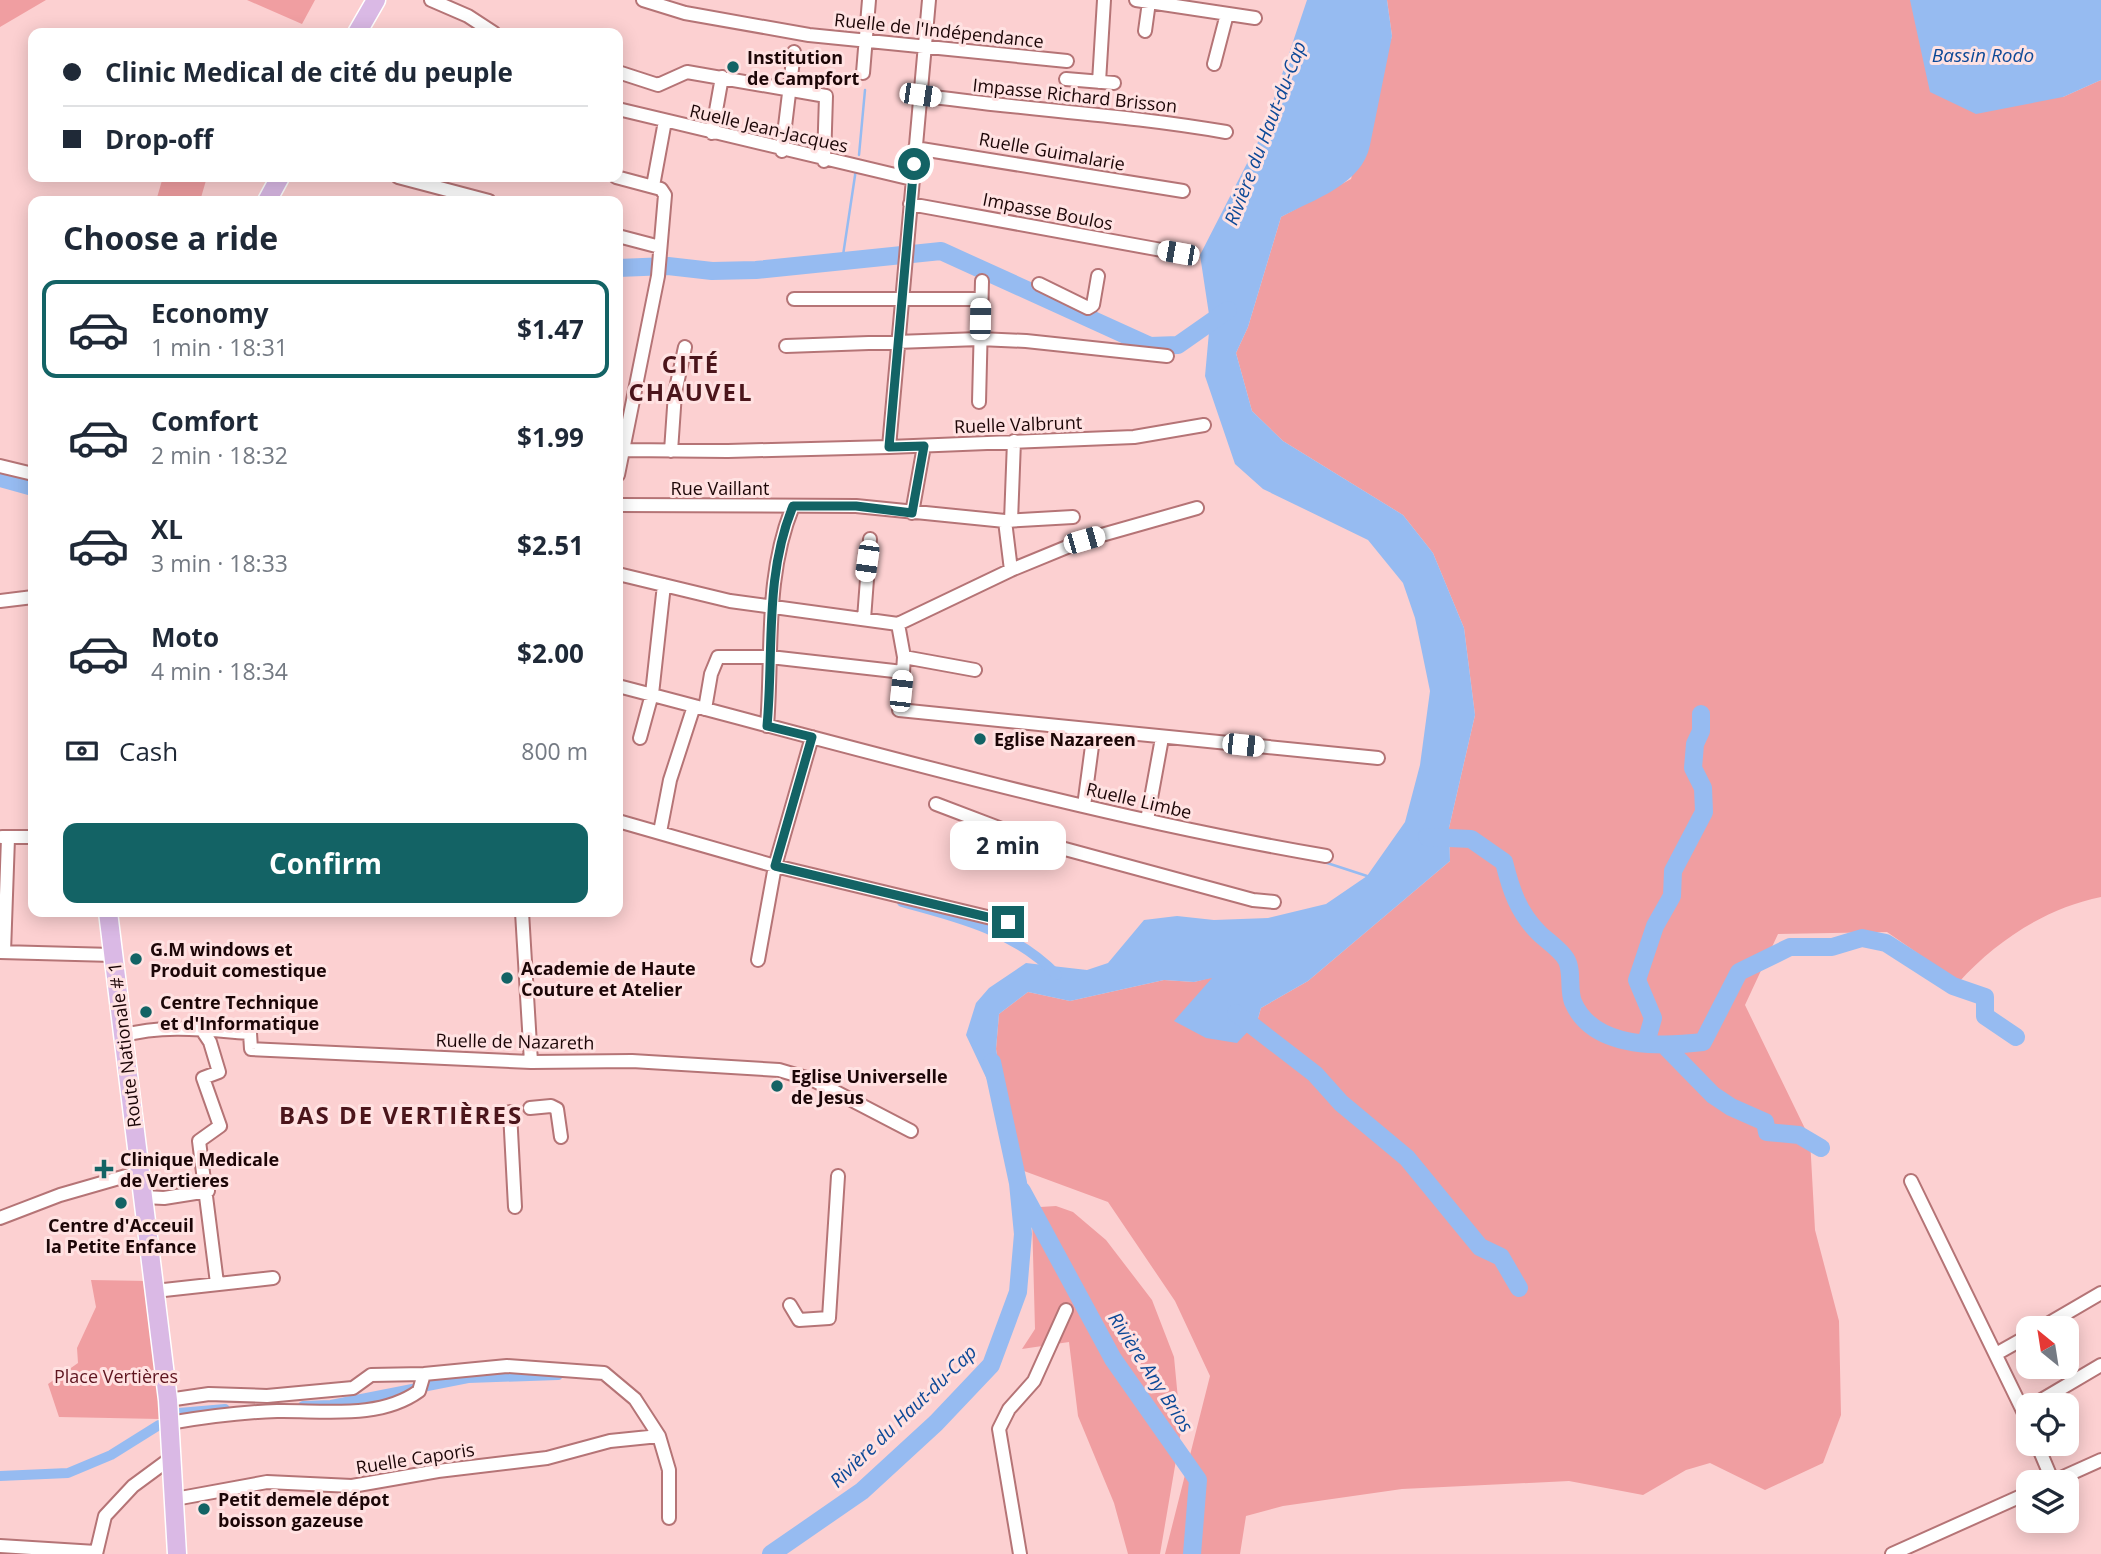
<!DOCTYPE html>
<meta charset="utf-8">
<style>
body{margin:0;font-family:"Open Sans",sans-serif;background:#f2f2f3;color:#1f2937;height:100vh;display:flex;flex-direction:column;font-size:26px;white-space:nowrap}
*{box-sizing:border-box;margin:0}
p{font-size:23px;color:#747a83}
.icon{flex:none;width:38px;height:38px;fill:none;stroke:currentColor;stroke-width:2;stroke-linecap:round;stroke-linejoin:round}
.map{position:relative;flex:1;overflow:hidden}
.drawer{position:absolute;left:28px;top:196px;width:595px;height:721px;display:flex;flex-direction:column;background:#fff;border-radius:14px;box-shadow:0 4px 18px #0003}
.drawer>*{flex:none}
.banner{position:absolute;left:28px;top:28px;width:595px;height:154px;border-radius:14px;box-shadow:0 4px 18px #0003;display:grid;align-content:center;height:154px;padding:0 35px;background:#fff}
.needle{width:46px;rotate:330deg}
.fabs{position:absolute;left:2016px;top:1316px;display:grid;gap:14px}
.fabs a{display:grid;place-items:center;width:63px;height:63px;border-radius:14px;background:#fff;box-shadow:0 4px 18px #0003;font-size:35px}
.end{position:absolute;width:32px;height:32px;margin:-16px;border:9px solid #136365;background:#fff;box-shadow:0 0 0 4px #fff}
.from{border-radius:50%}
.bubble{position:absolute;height:49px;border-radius:14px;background:#fff;box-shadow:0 4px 18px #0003;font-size:23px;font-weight:700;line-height:49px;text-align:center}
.car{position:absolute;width:21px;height:42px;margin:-21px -10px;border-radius:9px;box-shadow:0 0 5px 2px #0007;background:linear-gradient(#fff 24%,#345 0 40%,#fff 0 76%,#345 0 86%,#fff 0)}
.banner b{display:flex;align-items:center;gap:24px;height:66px;font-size:26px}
.banner b+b{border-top:2px solid #e0e1e3}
.banner i{width:18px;height:18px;background:#1f2937}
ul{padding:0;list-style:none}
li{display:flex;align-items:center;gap:21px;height:98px;margin:0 14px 10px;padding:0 21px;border:4px solid transparent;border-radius:14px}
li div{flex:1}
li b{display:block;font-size:26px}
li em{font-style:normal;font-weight:700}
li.selected{border-color:#136365}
li>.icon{width:63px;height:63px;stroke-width:1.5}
h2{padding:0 35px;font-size:32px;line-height:84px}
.pay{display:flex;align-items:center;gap:18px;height:77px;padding:0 35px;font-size:26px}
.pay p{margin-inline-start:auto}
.cta{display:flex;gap:14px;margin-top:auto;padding:14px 35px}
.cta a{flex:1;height:80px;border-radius:14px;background:#136365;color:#fff;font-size:28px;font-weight:700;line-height:80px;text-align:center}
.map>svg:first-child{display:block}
.green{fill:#f09ea1}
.water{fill:#96bbf1}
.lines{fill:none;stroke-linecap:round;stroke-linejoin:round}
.stream{stroke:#96bbf1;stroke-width:2.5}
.canal{stroke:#96bbf1;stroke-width:10}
.river{stroke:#96bbf1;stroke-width:18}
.street-casing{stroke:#b57476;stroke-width:16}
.primary-casing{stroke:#fff;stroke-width:21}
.street{stroke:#fff;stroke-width:12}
.primary{stroke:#dab9e5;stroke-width:18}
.route{stroke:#136365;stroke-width:9}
.poi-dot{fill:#136365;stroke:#ffe2e2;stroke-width:2.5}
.labels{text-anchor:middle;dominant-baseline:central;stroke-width:6;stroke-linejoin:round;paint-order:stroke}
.street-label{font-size:18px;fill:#1c0607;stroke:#ffe2e2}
.poi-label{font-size:18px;font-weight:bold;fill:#1c0607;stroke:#ffe2e2;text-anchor:start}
.park-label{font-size:18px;fill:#5e141f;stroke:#ffe2e2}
.water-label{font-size:19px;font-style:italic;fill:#0d4997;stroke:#ffe2e2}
.district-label{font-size:24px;font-weight:bold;letter-spacing:2px;fill:#4b151b;stroke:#ffe2e2}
</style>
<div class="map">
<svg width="2101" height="1554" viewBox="0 0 2101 1554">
<rect width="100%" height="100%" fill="#fcd0d1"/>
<path class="green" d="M0 0H46L0 27Z
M247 0H315L302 24Z
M1387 0H1911L2063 97 2101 80V897C2046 908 1996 941 1959 982L1887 932 1778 934 1745 1005 1810 1139 1815 1230 1839 1321 1841 1415 1823 1463 1765 1490 1710 1463 1686 1470 1643 1495 1569 1481 1402 1489 1283 1506 1246 1516 1240 1554H1165L1210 1376 1175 1301 1108 1202 1024 1171 1013 1155 996 1049 999 1014 1028 992 1070 1001 1164 980 1194 982 1213 977 1257 1022 1261 1008 1308 981 1450 861 1449 828 1475 715 1464 628 1433 553 1403 515 1283 441 1252 411 1236 353 1248 327 1281 217 1351 179 1392 36Z
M163 177H207L200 201H156Z
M1056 1206 1073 1212 1106 1240 1152 1300 1174 1357 1181 1431 1160 1554H1128L1114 1503 1078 1416 1069 1342 1022 1349 1035 1329 1032 1216 1040 1207Z
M91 1280 148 1281 160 1419 59 1417 48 1384 78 1363 77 1348 96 1307Z"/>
<path class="water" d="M1307 0H1387L1392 36 1370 145C1362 185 1314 199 1281 217L1248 327 1236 353 1252 411 1283 441 1403 515 1433 553 1464 628 1475 715 1449 828 1450 861 1308 981 1261 1008 1257 1022 1237 1043 1206 1038 1174 1021 1212 978 1194 982 1164 980 1070 1001 1028 992 999 1014 996 1049 1002 1082 990 1086 966 1035 976 1003 989 988 1026 963 1087 970 1108 963 1144 920 1177 916 1214 920 1268 918 1326 904 1367 876 1405 822 1420 765 1430 691 1415 618 1403 583 1368 540 1263 489 1235 464 1205 376 1210 321 1200 255 1262 134Z
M1910 0H2101V80L2063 97 1976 114 1930 92Z"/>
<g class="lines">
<path class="stream" d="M859 155 865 90
M842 262 856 169
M1324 862 1367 876"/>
<path class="canal" d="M902 902C958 917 1015 931 1057 975
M303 1406 331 1405 468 1378 558 1375
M179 1413 225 1409
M0 1476 68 1473 111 1455 159 1425"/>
<path class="river" d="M618 268 668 266 712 271 756 270 941 251 1150 346 1178 345 1228 310
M0 478 33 487
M1427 837 1471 839 1504 862C1511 890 1518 912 1539 933 1547 941 1560 949 1566 959 1573 970 1568 989 1573 1002 1593 1049 1661 1047 1703 1042L1739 972 1790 947H1832L1862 938 1886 943 1953 986 1985 997V1016L2016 1037
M1236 1013 1315 1074 1341 1103 1407 1158 1480 1247 1501 1257 1519 1288
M1646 1043 1653 1018 1637 980 1655 926 1672 896 1673 871 1704 812 1703 788 1693 768 1695 744 1701 731V714
M1666 1047 1713 1095 1731 1107 1765 1122 1767 1132 1799 1135 1821 1148
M1022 1191 1113 1359 1198 1480 1192 1554
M771 1554 862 1491 936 1423 991 1365 1018 1292 1023 1234 1018 1183 992 1062"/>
<g class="street-casing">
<path id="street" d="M431 0 468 16 494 33
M643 0 685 13 809 35 1067 61
M1136 0 1255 18
M1145 31 1149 2
M1214 64 1227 14
M618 72 658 85 687 72 826 96 824 161
M863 73 869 0
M1066 79 1114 83
M1099 82 1104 0
M920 95C1023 110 1123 114 1226 132
M618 109 912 179
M712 133 722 77
M915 148 1183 191
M782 151 794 52
M398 177 489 201
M616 177 661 189 665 195 658 276 618 475
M653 186 665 121
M910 204 1178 253
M618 236 660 247
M1039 284 1088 308 1093 305 1098 276
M794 299H981
M786 346 979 339 1026 341 1167 356
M979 402 982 281
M889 447 929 0
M624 450 728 451 889 447 1134 437 1204 425
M671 451 675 393 685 347
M0 466 33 474
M618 505 856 506 1005 521 1073 517
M912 513 924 446
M1005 521 1011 570
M1011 521 1014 441
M618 574 730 601 898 624 1011 570 1084 540 1197 508
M0 601 33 597
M864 619 870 539
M898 624 904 657
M903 672 904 657 975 670
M618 686C853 747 1087 815 1326 856
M705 709 711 674 718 657H770L903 672 899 710 1378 758
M767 726C773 651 764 577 793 506
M640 738 652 694 664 585
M936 804 1028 839 1253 900 1274 902
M1084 806 1094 731
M1147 820 1162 738
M618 821 775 866 1008 922
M660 832 670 780 694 706
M2 837H33
M522 912 531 1062
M0 952 113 955
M4 952 8 838
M758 960 775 866 812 737
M202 1030 210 1042 219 1072 203 1078 220 1126 199 1141 217 1283
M122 1036C163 1024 208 1030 250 1033L251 1049 531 1062 632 1061 779 1070 813 1080 911 1131
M530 1108 551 1106 557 1109 561 1137
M510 1112 515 1207
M1911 1181 2023 1411
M143 1197 164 1198 208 1191
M0 1218 60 1195 140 1172
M155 1291 273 1278
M790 1305 799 1320 829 1318 838 1176
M2041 1328 2101 1293
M1996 1354 2028 1336
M168 1400 209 1394 267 1396 353 1388 371 1375 424 1374 507 1366 604 1373 635 1399 659 1436 669 1470V1518
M2033 1405 2101 1365
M169 1423C204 1417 241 1412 277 1411 322 1410 379 1420 419 1391L424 1374
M2037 1444 2053 1482
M2052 1482 2101 1460
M175 1499 267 1482 352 1486 438 1471 547 1458 610 1441 659 1436
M0 1546 96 1552
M96 1554 105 1516 133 1486 171 1458
M1020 1554 999 1429 1009 1409 1034 1381 1066 1310
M1892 1554 2028 1493"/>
</g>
<g class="primary-casing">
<path id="primary" d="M357 33 376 0
M267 201 280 177
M108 912 168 1400 177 1554"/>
</g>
<use href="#street" class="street"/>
<use href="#primary" class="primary"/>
</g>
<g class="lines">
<path class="route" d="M914 164 889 447 924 446 912 513 856 506H793C764 577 774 651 767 726L812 737 775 866 1008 922"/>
</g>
<g class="poi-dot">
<circle cx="733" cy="67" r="7"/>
<circle cx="980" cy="739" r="7"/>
<circle cx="136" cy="959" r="7"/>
<circle cx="507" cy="978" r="7"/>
<circle cx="146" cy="1012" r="7"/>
<circle cx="777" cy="1086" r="7"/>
<path d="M100.5 1158.5h7v7h7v7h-7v7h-7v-7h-7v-7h7z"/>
<circle cx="121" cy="1203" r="7"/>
<circle cx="204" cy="1509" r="7"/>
</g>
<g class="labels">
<g class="street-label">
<text transform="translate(939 30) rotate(6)">Ruelle de l'Indépendance</text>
<text transform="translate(1075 95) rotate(6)">Impasse Richard Brisson</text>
<text transform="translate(769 128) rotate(13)">Ruelle Jean-Jacques</text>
<text transform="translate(1052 151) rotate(10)">Ruelle Guimalarie</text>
<text transform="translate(1048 211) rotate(11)">Impasse Boulos</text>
<text transform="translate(1018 424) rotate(-2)">Ruelle Valbrunt</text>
<text x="720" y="488">Rue Vaillant</text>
<text transform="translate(1139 800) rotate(13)">Ruelle Limbe</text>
<text transform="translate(515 1041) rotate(1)">Ruelle de Nazareth</text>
<text transform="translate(124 1045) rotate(-97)">Route Nationale # 1</text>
<text transform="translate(415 1458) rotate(-9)">Ruelle Caporis</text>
</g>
<g class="poi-label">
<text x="747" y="57">Institution<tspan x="747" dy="21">de Campfort</tspan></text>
<text x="994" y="739">Eglise Nazareen</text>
<text x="150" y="949">G.M windows et<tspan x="150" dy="21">Produit comestique</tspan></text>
<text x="521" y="968">Academie de Haute<tspan x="521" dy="21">Couture et Atelier</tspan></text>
<text x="160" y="1002">Centre Technique<tspan x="160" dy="21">et d'Informatique</tspan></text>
<text x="791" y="1076">Eglise Universelle<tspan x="791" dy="21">de Jesus</tspan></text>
<text x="120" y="1159">Clinique Medicale<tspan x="120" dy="21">de Vertieres</tspan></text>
<text x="121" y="1225" text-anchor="middle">Centre d'Acceuil<tspan x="121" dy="21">la Petite Enfance</tspan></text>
<text x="218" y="1499">Petit demele dépot<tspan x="218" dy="21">boisson gazeuse</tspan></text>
</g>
<g class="park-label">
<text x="116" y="1376">Place Vertières</text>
</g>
<g class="water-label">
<text x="1983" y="55">Bassin Rodo</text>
<text transform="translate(1265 133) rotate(-69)">Rivière du Haut-du-Cap</text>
<text transform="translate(1151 1372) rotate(57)">Rivière Any Brios</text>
<text transform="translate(903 1416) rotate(-44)">Rivière du Haut-du-Cap</text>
</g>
<g class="district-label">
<text x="691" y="363">CITÉ<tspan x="691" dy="28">CHAUVEL</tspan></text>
<text x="401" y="1114">BAS DE VERTIÈRES</text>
</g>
</g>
</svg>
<div class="fabs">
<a><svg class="needle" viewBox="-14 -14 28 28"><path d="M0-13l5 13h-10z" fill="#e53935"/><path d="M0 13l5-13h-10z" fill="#747a83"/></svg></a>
<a><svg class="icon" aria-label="locate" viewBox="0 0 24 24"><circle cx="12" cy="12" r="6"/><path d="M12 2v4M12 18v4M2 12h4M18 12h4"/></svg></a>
<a><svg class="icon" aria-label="layers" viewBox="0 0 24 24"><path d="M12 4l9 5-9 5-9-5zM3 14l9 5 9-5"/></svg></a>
</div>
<i class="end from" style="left:914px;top:164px"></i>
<i class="end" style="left:1008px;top:922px"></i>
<div class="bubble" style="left:950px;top:821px;width:116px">2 min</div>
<i class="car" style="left:920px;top:95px;rotate:98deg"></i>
<i class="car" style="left:1178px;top:253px;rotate:280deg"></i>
<i class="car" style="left:980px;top:319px;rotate:1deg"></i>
<i class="car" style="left:1084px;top:540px;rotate:74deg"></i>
<i class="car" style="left:867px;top:561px;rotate:188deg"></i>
<i class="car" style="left:901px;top:691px;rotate:6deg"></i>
<i class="car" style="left:1243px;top:745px;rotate:96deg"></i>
<div class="banner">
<b><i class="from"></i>Clinic Medical de cité du peuple</b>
<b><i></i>Drop-off</b>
</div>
<section class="drawer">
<h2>Choose a ride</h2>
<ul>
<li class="selected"><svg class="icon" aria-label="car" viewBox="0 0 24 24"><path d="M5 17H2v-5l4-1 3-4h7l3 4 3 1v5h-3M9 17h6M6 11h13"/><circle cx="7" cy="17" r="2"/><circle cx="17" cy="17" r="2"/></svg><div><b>Economy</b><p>1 min · 18:31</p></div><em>$1.47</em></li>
<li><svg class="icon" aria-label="car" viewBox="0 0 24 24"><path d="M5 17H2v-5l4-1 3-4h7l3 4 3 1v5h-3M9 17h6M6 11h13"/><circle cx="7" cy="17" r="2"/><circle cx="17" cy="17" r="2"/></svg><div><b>Comfort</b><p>2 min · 18:32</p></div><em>$1.99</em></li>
<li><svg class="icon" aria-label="car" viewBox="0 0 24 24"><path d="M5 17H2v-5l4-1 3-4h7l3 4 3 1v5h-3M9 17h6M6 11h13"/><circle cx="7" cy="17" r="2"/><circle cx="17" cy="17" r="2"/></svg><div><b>XL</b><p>3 min · 18:33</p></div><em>$2.51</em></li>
<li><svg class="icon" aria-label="car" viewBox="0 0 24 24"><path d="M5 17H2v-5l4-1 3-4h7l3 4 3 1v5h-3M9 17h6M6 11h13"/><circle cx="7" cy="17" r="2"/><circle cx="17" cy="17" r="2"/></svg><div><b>Moto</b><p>4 min · 18:34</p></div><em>$2.00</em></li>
</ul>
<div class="pay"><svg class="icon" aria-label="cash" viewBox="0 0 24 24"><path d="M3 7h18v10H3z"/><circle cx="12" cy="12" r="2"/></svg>Cash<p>800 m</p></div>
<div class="cta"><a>Confirm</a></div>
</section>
</div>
